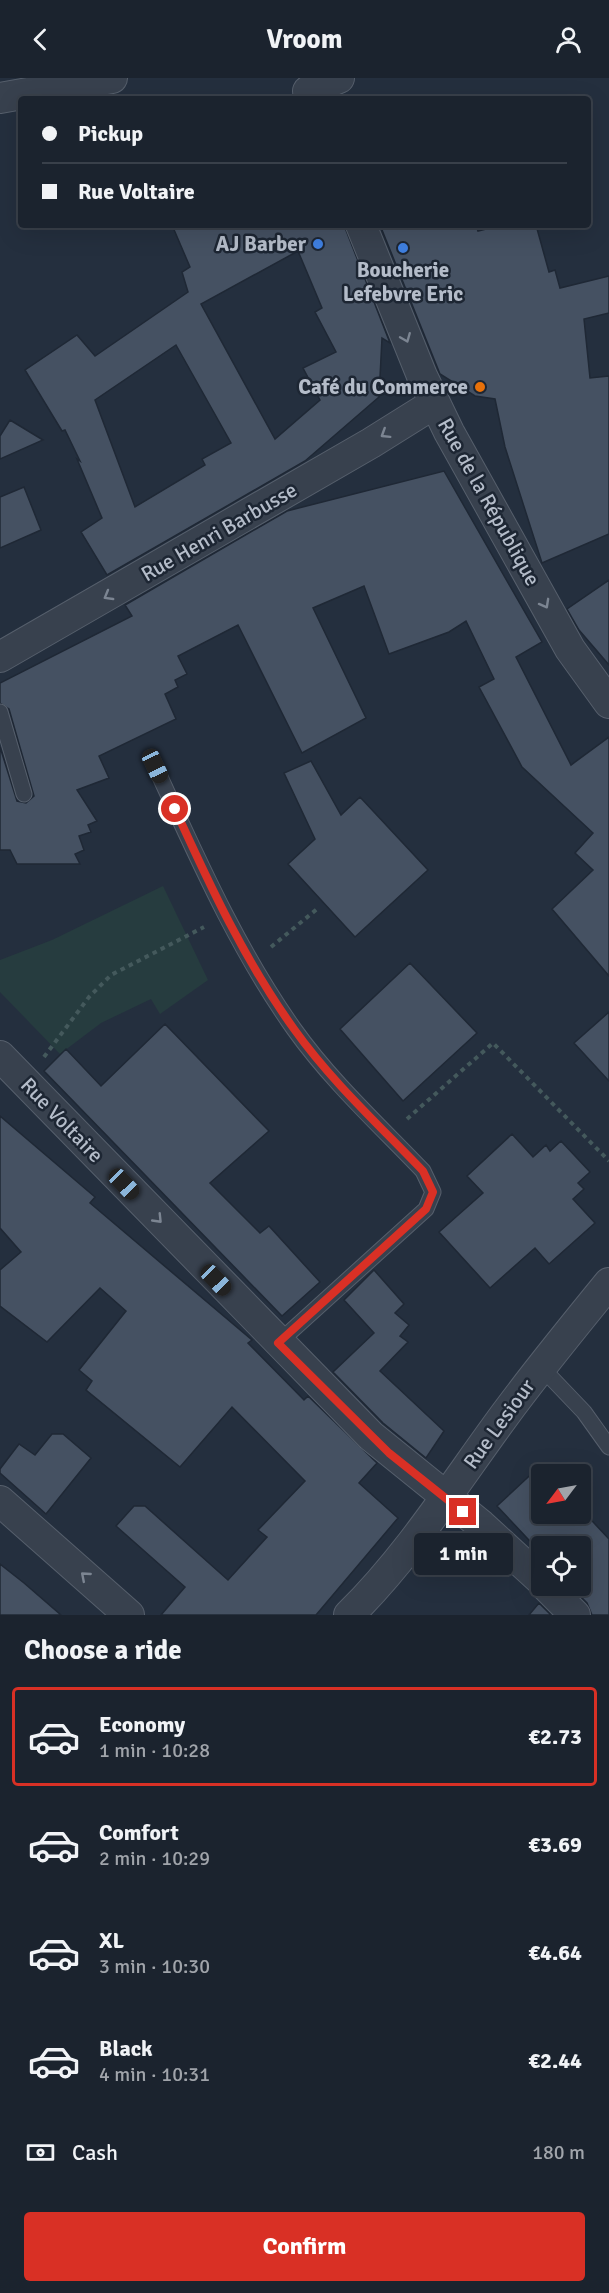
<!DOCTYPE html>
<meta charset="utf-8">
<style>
body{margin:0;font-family:Signika,sans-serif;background:#242b36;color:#f1f3f6;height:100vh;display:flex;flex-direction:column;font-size:22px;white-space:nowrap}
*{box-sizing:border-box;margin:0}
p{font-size:20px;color:#a0a4aa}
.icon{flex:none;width:33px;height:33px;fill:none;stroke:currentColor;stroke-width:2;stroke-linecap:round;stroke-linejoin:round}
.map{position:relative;height:1537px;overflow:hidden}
.panel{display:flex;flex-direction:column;background:#1b232e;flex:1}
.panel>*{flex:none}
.guide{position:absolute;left:18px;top:18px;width:573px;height:132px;border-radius:6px;box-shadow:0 6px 24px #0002,0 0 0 2px #39404a;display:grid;align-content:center;height:132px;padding:0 24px;background:#1b232e}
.needle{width:39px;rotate:238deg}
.buttons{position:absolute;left:531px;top:1386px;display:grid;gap:12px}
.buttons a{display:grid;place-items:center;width:60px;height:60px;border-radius:6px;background:#1b232e;box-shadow:0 6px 24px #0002,0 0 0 2px #39404a;font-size:30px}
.end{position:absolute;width:27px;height:27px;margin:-14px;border:8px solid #d93025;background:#fff;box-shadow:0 0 0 3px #fff}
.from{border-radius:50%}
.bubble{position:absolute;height:42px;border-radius:6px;background:#1b232e;box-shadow:0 6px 24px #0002,0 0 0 2px #39404a;font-size:20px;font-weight:700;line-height:42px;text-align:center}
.car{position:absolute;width:18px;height:36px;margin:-18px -9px;border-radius:8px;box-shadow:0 0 4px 2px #0007;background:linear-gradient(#222 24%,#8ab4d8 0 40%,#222 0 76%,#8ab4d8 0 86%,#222 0)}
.guide b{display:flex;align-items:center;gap:21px;height:57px;font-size:22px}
.guide b+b{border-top:2px solid #39404a}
.guide i{width:15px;height:15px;background:#f1f3f6}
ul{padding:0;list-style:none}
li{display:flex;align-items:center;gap:18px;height:99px;margin:0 12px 9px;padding:0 12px;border:3px solid transparent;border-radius:6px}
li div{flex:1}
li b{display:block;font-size:22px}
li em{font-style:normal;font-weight:700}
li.selected{border-color:#d93025}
li>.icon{width:54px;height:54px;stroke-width:1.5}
h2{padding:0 24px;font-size:27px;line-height:72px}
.pay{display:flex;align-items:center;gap:15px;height:66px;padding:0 24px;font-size:22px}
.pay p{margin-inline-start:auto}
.cta{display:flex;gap:12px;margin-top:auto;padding:12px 24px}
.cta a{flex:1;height:69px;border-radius:6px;background:#d93025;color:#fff;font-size:24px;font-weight:700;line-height:69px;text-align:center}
header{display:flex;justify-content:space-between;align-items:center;height:78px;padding:0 24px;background:#1b232e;font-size:27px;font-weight:700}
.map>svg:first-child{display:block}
.green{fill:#263c3f}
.building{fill:#455162;stroke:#1f2835;stroke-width:1.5;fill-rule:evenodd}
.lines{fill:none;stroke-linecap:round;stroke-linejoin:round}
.lane-casing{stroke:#565f6c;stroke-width:17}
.street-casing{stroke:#565f6c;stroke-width:32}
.path{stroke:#44595c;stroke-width:4;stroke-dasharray:4.5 4.5;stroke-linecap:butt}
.lane{stroke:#38414e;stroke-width:15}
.street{stroke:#38414e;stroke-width:30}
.oneway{stroke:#7c8592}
.route{stroke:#d93025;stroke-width:8}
.shop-dot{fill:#3f7fe0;stroke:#1d2633;stroke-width:2}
.food-dot{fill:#e8710a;stroke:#1d2633;stroke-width:2}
.labels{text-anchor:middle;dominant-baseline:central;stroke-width:5;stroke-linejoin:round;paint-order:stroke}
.poi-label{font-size:21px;font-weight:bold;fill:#b4bcc9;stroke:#1d2633;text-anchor:end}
.street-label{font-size:21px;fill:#b4bcc9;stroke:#1d2633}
</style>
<header><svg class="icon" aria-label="back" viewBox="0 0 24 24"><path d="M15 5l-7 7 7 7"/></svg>Vroom<svg class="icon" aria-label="person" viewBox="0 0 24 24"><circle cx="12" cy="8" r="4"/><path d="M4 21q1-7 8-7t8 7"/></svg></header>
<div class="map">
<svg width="609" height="1537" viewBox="0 0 609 1537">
<rect width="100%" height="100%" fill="#242f3e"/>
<path class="green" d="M163 808 208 902 160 936 151 921 101 945 60 976 0 914V882L52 862Z"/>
<path class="building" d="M172 147H344L390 265 382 260 379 319 305 383 107 497 81 454 102 440 77 381 80 383 65 352 62 353 25 292 77 257 95 278 188 214 182 194 190 189ZM298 173 322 230 315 234 336 274 303 290 320 322 275 361 201 226ZM176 267 231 365 202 381 205 387 135 429 95 322Z
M380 147H476L478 153 502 147H536L549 194 555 192 560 210 609 198V235L584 241 590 300 609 298V456L542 485 505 369 495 321 475 318 440 296Z
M10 342 43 362 0 381V358Z
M444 393 542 564 516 579 571 687 609 659V898L552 831 593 792 575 775 593 755 522 689 479 609 494 601 466 543 449 554 389 576 364 508 313 530 366 640 302 675 238 547 178 578 187 596 175 602 178 609 165 616 176 641 99 678 109 700 77 712 97 743 88 747 91 754 79 758 84 772 75 776 80 786H17L10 772H0V669L17 723 26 725 34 718 9 631 0 625V605L132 538 125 527 287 433Z
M24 409 41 452 0 470V419Z
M609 502V587L579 552 567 531Z
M311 683 341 737 360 719 428 792 355 859 288 786 315 761 284 695Z
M410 885 477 955 403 1023 340 951Z
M609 934V1003L574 965Z
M165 946 269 1053 210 1105 260 1155 269 1148 320 1204 282 1238 44 993 66 971 101 1008Z
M0 1038 95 1119 90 1125 252 1262 248 1265 304 1322 308 1318 377 1385 359 1405 398 1440 316 1537H161L185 1509 116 1448 134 1428H145L228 1502 267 1459 258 1452 305 1403 232 1329 180 1389 86 1312 92 1303 79 1292 126 1233 100 1210 47 1264 0 1228V1192L21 1174 0 1150Z
M512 1056 533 1079 546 1067 550 1073 561 1063 590 1094 578 1105 584 1111 573 1121 595 1145 549 1186 535 1170 490 1210 439 1154 483 1115 467 1098Z
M374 1192 404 1226 395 1235 409 1247 400 1258 408 1264 380 1293 444 1353 426 1380 383 1345 333 1294 374 1255 344 1222Z
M52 1356H63L91 1380 46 1436 0 1395V1391L19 1366 35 1377Z
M540 1388 548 1396H542V1436H580V1430L609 1461V1537H592L587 1525 570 1508H580V1468H542V1476L497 1428Z
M0 1486 24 1505 61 1537H0Z
M539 1525 551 1537H529Z"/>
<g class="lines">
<g class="lane-casing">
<path id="lane" d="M0 634 24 716
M155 688C197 779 236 869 294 951 331 1003 379 1047 423 1093L433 1114 426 1131 278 1265
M541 1289 584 1334 609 1369"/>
</g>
<g class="street-casing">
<path id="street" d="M308 13 339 0
M0 20 112 0
M361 147 422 298 449 354 570 571 609 625
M0 579 371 365 435 325
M0 978 371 1358 481 1447 542 1503
M0 1423 129 1537
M546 1508 575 1537
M349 1537C409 1478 454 1406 504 1338 537 1293 573 1249 609 1205"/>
</g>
<path class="path" d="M271 869 317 831
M44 979 89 919 111 897 204 849
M407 1041 493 965 609 1083"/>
<use href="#lane" class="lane"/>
<use href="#street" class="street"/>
</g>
<defs><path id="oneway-chevron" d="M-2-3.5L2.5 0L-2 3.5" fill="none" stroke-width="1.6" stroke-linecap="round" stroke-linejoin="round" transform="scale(1.5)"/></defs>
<g class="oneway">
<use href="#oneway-chevron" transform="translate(406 260) rotate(68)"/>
<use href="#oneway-chevron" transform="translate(385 356) rotate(148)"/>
<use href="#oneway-chevron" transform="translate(108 518) rotate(150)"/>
<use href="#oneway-chevron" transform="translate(545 526) rotate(61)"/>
<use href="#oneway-chevron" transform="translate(158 1141) rotate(46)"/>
<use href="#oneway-chevron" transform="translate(85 1498) rotate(-139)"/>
</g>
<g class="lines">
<path class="route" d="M175 731C210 808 245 883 294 951 331 1003 379 1047 423 1093L433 1114 426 1131 278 1265 389 1375 463 1434"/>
</g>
<g class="shop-dot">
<circle cx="318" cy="166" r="6"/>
<circle cx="403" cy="170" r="6"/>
</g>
<circle class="food-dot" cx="480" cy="309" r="6"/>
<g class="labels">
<g class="poi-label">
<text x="306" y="166">AJ Barber</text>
<text x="403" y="192" text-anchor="middle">Boucherie<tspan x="403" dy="24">Lefebvre Eric</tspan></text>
<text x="468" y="309">Café du Commerce</text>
</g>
<g class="street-label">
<text transform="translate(489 424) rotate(61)">Rue de la République</text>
<text transform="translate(219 454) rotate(-30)">Rue Henri Barbusse</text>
<text transform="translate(62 1042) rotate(46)">Rue Voltaire</text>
<text transform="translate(499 1346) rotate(-54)">Rue Lesiour</text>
</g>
</g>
</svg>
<div class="buttons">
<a><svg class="needle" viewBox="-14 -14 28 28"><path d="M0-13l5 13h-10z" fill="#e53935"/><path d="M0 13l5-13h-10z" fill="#a0a4aa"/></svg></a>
<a><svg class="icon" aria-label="locate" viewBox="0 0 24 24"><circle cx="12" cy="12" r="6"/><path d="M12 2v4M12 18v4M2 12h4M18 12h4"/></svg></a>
</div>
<i class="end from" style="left:175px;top:731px"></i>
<i class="end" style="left:463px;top:1434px"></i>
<div class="bubble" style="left:414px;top:1455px;width:99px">1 min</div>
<i class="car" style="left:155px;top:688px;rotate:155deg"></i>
<i class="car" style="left:124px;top:1106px;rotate:136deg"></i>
<i class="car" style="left:216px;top:1202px;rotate:136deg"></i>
<div class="guide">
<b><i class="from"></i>Pickup</b>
<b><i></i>Rue Voltaire</b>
</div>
</div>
<section class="panel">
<h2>Choose a ride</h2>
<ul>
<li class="selected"><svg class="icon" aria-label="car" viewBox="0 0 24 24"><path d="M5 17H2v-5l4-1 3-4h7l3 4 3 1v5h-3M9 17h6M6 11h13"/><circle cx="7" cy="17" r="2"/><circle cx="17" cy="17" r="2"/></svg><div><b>Economy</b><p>1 min · 10:28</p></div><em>€2.73</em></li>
<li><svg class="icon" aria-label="car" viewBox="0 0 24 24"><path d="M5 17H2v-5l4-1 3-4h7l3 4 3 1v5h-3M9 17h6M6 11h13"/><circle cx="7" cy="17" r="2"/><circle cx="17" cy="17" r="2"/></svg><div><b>Comfort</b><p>2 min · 10:29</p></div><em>€3.69</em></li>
<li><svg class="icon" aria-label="car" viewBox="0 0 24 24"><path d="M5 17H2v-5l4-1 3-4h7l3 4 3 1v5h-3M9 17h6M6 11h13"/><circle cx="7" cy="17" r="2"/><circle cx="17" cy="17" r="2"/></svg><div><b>XL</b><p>3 min · 10:30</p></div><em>€4.64</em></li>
<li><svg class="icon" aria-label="car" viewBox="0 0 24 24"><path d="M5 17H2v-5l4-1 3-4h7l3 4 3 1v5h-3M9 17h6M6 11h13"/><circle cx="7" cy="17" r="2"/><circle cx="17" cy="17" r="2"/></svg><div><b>Black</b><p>4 min · 10:31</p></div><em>€2.44</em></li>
</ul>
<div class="pay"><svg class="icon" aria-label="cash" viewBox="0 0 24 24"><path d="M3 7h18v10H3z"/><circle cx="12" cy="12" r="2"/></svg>Cash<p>180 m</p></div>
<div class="cta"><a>Confirm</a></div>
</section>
